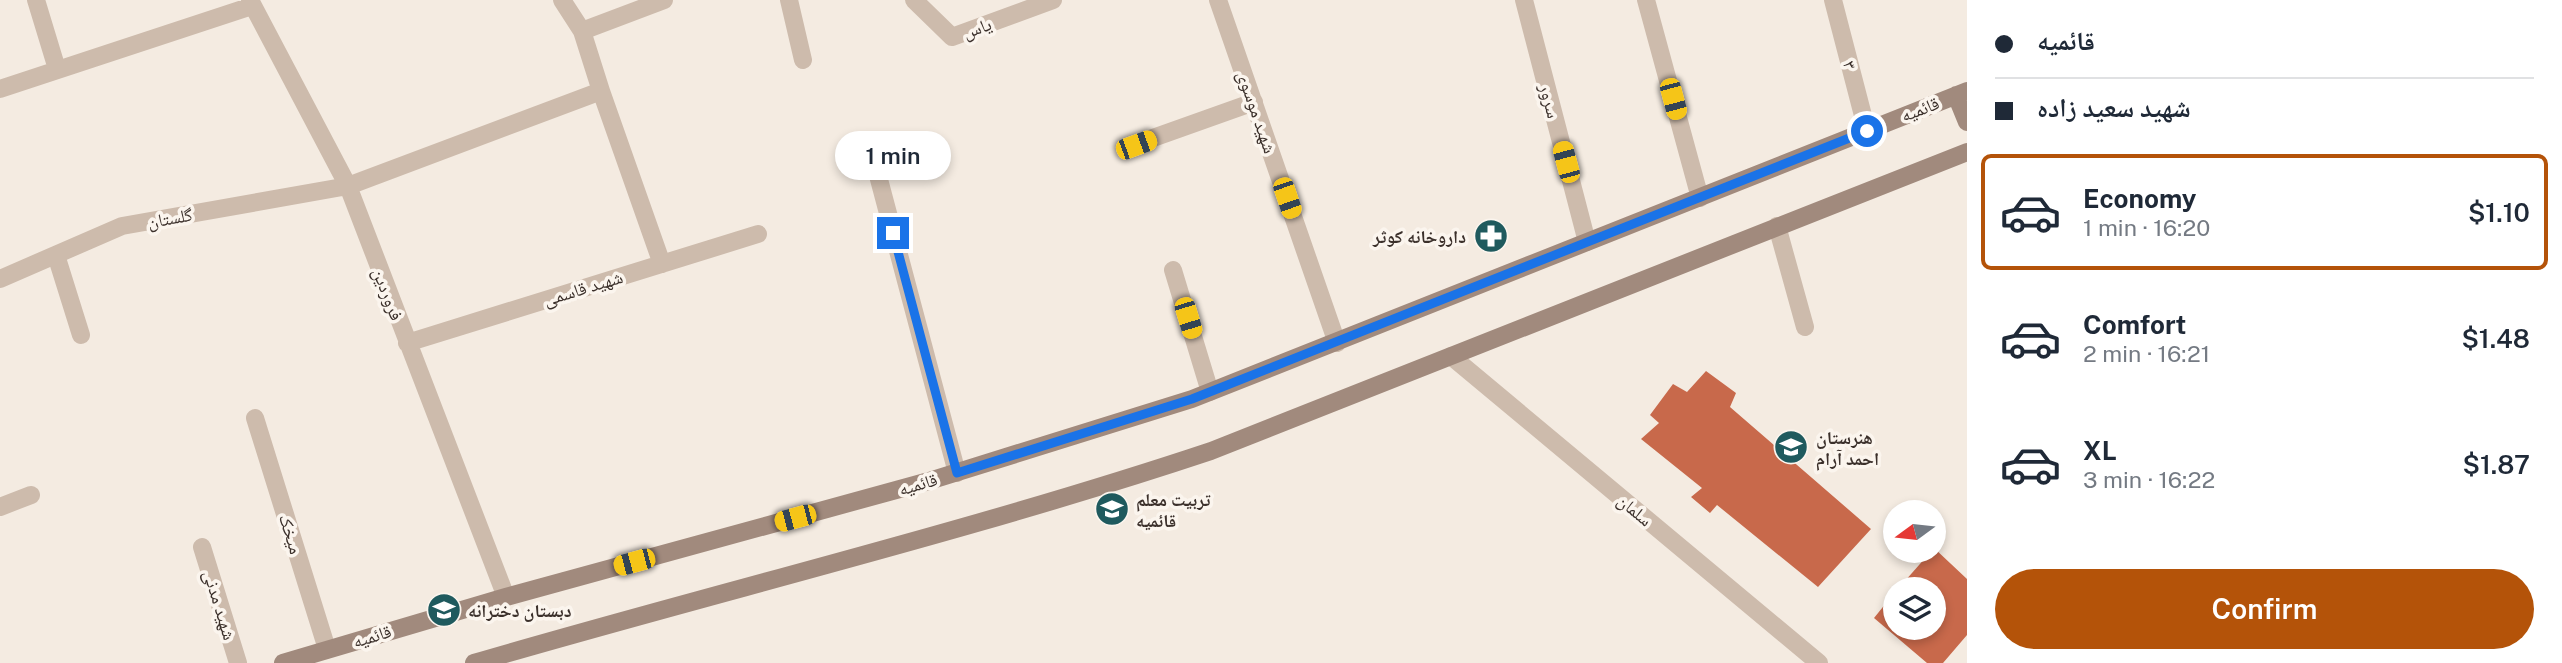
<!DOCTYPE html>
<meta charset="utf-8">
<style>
body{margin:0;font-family:"Public Sans","Noto Naskh Arabic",sans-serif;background:#f6f6f7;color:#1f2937;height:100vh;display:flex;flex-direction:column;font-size:26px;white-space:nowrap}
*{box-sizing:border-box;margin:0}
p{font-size:23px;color:#747a83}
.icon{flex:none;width:38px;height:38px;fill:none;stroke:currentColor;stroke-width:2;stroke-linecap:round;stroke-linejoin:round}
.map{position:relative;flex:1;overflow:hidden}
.details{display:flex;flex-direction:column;background:#fff;width:595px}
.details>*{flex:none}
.hud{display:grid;align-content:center;height:154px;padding:0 28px;background:#fff}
.needle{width:46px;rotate:255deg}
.fabs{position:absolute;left:1883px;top:500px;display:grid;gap:14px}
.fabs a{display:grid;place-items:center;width:63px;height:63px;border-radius:50%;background:#fff;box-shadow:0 4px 10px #0003;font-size:35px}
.end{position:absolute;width:32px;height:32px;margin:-16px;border:9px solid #1a73e8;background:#fff;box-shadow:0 0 0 4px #fff}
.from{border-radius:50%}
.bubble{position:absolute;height:49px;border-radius:24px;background:#fff;box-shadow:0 4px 10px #0003;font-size:23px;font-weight:600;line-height:49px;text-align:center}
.car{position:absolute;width:21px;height:42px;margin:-21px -10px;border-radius:9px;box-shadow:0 0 5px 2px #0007;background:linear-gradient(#f5c518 24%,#345 0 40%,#f5c518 0 76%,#345 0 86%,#f5c518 0)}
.hud b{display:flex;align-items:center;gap:24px;height:66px;font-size:26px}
.hud b+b{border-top:2px solid #e0e1e3}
.hud i{width:18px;height:18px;background:#1f2937}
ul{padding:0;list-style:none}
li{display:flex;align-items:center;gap:21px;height:116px;margin:0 14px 10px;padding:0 14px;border:4px solid transparent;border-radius:10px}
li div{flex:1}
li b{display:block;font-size:26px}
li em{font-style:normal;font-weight:600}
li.active{border-color:#b45309}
li>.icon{width:63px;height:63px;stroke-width:1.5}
.primary-button{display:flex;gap:14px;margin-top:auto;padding:14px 28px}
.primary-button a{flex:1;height:80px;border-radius:42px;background:#b45309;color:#fff;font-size:28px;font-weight:600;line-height:80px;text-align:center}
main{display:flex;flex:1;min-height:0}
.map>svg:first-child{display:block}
.building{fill:#c8694b}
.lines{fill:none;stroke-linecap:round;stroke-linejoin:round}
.service{stroke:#cdbbac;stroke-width:18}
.minor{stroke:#cdbbac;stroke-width:18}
.secondary{stroke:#a18a7d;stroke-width:18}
.route{stroke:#1a73e8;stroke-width:9}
.labels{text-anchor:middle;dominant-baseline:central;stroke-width:7;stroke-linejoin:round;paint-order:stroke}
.street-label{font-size:18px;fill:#3b302b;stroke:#fbf5ee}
.poi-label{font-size:18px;font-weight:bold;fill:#3b302b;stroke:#fbf5ee;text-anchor:start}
</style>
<main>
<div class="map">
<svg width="1967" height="663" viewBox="0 0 1967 663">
<rect width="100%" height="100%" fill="#f4ebe1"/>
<path class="building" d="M1706 371 1736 393 1730 407 1871 529 1818 587 1717 505 1710 513 1691 497 1702 488 1641 439 1659 423 1650 415 1673 384 1687 392Z
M1934 548 1967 579V635L1943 663H1927L1874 618 1895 592V628H1934V590H1897Z"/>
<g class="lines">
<path class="service" d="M1777 226 1805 327"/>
<path class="minor" d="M36 0 57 69
M250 0 348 186 506 597
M562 0 582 31
M789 0 803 60
M914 0 952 37 1053 0
M1218 0 1337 343
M1524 0 1587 242
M1646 0 1700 198
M1833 0 1867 131
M0 89 252 6
M601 91 662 264
M1136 144 1254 102
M872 153 957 473
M56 255 81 335
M1173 270 1210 392
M0 279 122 226 348 186 601 91 582 31 664 0
M407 343 758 234
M1451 356 1819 663
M255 418 327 649
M0 507 31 495
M202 547 238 663"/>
<path class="secondary" d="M1956 95 1967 122
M283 663 506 597 929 481 1192 399 1967 91
M474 663C720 591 968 532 1211 451L1967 152"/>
</g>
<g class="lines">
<path class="route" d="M893 233 957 473 1192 399 1867 131"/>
</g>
<defs>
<g id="pharmacy-disc" transform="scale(1.75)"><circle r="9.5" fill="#1f5a5e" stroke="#fbf5ee"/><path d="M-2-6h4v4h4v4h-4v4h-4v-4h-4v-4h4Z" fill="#fff"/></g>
<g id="school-disc" transform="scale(1.75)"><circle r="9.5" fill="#1f5a5e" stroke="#fbf5ee"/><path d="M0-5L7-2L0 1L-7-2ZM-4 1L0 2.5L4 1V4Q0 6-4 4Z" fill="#fff"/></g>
</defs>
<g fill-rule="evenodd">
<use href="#pharmacy-disc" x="1491" y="236"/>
<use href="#school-disc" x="1791" y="447"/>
<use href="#school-disc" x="1112" y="509"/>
<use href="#school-disc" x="444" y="610"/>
</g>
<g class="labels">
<g class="street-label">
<text transform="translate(977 28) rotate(-20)">یاس</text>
<text transform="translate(1850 65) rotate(75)">۳</text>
<text transform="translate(1550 101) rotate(75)">سرور</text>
<text transform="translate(1920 109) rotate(-21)">قائمیه</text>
<text transform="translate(1257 112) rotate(71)">شهید موسوی</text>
<text transform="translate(170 218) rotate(-10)">گلستان</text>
<text transform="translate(583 288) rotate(-17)">شهید قاسمی</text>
<text transform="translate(388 294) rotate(69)">فروردین</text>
<text transform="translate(918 484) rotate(-16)">قائمیه</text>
<text transform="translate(1635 510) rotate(40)">سلمان</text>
<text transform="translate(291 534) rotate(73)">میخک</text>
<text transform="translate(220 605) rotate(73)">شهید مدنی</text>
<text transform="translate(372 636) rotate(-17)">قائمیه</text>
</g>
<g class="poi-label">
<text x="1466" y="236" text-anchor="end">داروخانه کوثر</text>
<text x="1816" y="437">هنرستان<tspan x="1816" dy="21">احمد آرام</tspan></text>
<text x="1136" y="499">تربیت معلم<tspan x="1136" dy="21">قائمیه</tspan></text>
<text x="468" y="610">دبستان دخترانه</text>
</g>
</g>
</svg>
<div class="fabs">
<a><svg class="needle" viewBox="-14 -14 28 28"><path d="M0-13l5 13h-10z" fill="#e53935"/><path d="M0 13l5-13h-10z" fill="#747a83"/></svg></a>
<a><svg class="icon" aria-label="layers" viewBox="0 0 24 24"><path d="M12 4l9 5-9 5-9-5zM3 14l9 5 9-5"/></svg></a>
</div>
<i class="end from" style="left:1867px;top:131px"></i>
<i class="end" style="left:893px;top:233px"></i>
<div class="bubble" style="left:835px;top:131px;width:116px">1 min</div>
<i class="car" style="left:1673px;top:99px;rotate:165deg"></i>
<i class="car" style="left:1136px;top:145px;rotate:70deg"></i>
<i class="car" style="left:1566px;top:162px;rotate:345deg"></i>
<i class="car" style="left:1287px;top:198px;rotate:161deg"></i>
<i class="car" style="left:1188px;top:318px;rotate:163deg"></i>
<i class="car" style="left:795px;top:518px;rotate:255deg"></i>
<i class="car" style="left:634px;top:562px;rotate:255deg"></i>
</div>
<section class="details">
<div class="hud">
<b><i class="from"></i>قائمیه</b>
<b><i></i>شهید سعید زاده</b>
</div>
<ul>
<li class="active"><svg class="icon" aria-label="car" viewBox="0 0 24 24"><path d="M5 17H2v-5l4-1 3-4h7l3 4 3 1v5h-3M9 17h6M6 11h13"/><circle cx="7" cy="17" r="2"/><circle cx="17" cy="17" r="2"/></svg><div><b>Economy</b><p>1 min · 16:20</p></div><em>$1.10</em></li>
<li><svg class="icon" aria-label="car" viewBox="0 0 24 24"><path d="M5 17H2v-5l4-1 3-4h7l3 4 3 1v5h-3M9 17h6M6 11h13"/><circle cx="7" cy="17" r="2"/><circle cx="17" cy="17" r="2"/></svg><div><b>Comfort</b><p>2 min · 16:21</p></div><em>$1.48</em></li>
<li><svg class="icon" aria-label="car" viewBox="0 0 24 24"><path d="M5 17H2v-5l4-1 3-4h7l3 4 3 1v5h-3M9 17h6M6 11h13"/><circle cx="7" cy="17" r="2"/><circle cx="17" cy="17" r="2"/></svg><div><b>XL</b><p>3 min · 16:22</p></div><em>$1.87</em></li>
</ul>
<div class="primary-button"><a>Confirm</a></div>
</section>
</main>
